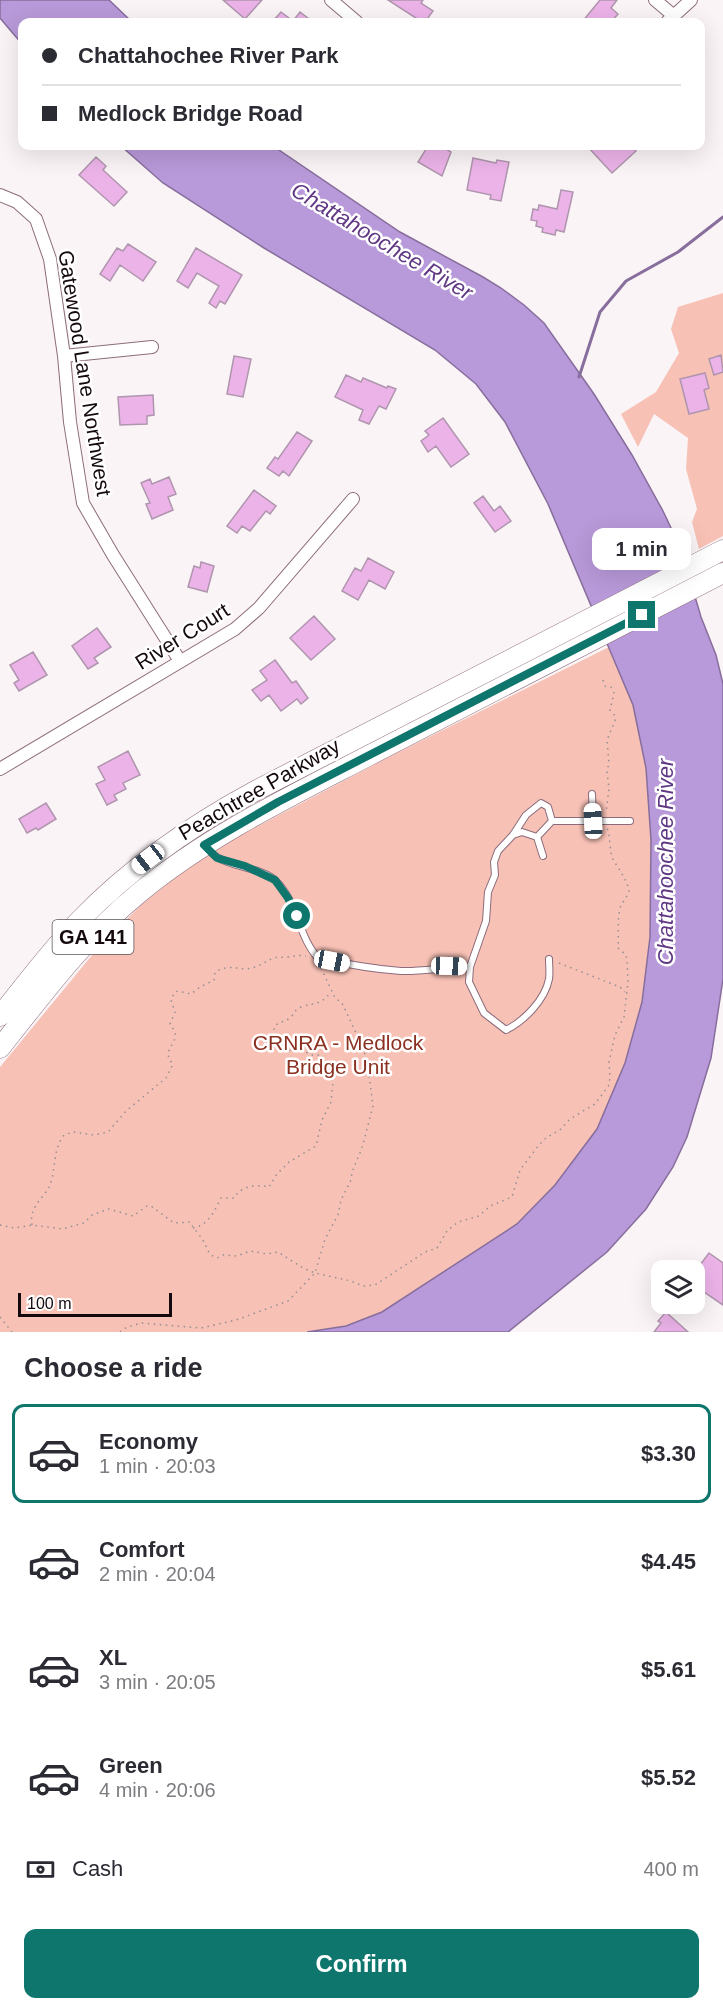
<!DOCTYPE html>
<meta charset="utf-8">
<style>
body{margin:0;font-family:Arial,sans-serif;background:#f7f7f7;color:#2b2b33;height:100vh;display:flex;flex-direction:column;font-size:22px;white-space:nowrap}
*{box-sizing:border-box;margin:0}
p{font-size:20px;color:#7c7c81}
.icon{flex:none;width:33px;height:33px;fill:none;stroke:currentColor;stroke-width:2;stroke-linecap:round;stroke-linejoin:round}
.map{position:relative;height:1332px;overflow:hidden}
.drawer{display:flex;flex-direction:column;background:#fff;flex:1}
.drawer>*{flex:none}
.hud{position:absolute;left:18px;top:18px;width:687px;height:132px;border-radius:12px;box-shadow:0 6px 24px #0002;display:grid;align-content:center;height:132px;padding:0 24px;background:#fff}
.tools{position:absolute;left:651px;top:1260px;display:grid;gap:12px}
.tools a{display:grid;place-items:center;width:54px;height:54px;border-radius:12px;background:#fff;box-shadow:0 6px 24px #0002;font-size:30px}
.scale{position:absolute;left:18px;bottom:15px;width:154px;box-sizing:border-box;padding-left:6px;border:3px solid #14090e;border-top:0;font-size:16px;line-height:21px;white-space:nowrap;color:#14090e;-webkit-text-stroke:4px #fff;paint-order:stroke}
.end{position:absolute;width:27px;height:27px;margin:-14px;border:8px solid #0f766e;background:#fff;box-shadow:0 0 0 3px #fff}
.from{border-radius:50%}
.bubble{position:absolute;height:42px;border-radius:12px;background:#fff;box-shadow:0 6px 24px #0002;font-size:20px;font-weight:700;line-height:42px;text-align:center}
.car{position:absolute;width:18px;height:36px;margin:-18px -9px;border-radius:8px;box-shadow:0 0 4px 2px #0007;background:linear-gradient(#fff 24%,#345 0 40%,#fff 0 76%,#345 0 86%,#fff 0)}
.hud b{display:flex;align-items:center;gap:21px;height:57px;font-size:22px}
.hud b+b{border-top:2px solid #e1e1e2}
.hud i{width:15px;height:15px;background:#2b2b33}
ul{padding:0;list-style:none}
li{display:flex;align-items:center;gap:18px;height:99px;margin:0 12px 9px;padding:0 12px;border:3px solid transparent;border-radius:12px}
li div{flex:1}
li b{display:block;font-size:22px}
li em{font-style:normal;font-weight:700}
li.active{border-color:#0f766e}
li>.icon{width:54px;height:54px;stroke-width:1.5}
h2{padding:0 24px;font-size:27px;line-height:72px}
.pay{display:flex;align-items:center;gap:15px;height:66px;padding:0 24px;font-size:22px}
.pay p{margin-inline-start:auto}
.button{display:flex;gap:12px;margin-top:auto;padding:12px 24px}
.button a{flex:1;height:69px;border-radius:12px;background:#0f766e;color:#fff;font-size:24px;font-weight:700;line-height:69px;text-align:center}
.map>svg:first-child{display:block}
.green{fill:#f7c1b5}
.water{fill:#b899d9;stroke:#876e9c;stroke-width:1.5}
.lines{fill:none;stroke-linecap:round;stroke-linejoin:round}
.stream{stroke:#876e9c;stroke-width:3}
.building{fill:#ecb3e9;stroke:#af95ad;stroke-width:1.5}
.service-casing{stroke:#8c6c7b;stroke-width:8}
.minor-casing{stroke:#8c6c7b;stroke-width:14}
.trunk-casing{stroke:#8c6c7b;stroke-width:21}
.path{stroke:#978f93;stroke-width:1.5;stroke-dasharray:1.5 4.5;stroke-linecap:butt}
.service{stroke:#fff;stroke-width:6}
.minor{stroke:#fff;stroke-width:12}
.trunk{stroke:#fff;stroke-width:20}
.route{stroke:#0f766e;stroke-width:8}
.labels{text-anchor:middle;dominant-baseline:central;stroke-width:5;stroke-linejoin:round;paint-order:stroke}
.shield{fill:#fff;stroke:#5a5356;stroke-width:1.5}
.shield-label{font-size:20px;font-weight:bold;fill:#14090e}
.street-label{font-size:21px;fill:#14090e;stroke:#fff}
.park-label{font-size:21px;fill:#8b3121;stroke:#fff}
.water-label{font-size:22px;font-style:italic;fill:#603783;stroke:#fff}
</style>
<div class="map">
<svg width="723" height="1332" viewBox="0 0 723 1332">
<rect width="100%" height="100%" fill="#fbf4f7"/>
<path class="green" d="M723 293V536L699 549 692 522 697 509 686 469 688 438 654 414 638 447 621 414 656 392 679 353 671 329 678 307Z
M609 647 633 705 646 768 651 840 650 937 642 1002 625 1063 597 1129 555 1185 517 1224 382 1312 346 1326 305 1332H0V1067L97 949 142 904 205 854 385 759Z"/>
<path class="water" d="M0 0H109L132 22H22V44L0 18Z
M121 146H273L400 232 483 277 501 288 524 305 544 323 594 394 632 455 663 511 681 549 701 617 716 655 723 684V979L711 1058 687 1137 673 1167 646 1209 607 1252 508 1332H307L346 1326 382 1312 517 1224 555 1185 597 1129 625 1063 642 1002 650 937 651 840 646 768 633 705 548 504 505 422 476 384 435 350 264 248 163 183Z"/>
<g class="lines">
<path class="stream" d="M579 377 600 312 626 281 678 252 723 217"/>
</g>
<path class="building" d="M223 0H262L245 19Z
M388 0H423L421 3 433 11 425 22H422Z
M600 0H617L611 8 618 14 611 22H582Z
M281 12 293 21 300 12 313 22H272Z
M428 146H441L451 152 442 176 418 162Z
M587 146H631L636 151 612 173Z
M96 157 106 166 103 170 127 192 114 206 79 175Z
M473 158 496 163 497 160 509 162 501 201 490 199 491 195 467 190Z
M561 190 573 192 564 232 556 230 555 235 542 232 543 228 536 226 537 221 531 220 533 209 538 210 539 205 557 209Z
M128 244 156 262 143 281 120 265 110 281 100 274 117 248 123 251Z
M196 248 242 275 225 304 220 301 216 308 209 303 219 286 197 273 188 288 177 281Z
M721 355 723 372 714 375 709 359Z
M234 356 251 359 243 397 227 394Z
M705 373 709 388 704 390 709 409 689 414 680 379Z
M346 375 361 382 363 378 387 388 388 386 396 389 386 409 379 406 369 424 359 420 363 410 335 397Z
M153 395 154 415 147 416V424L120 425 118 397Z
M443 418 469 454 451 467 436 446 428 452 421 441 429 435 425 431Z
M297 432 312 441 289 476 283 471 279 476 267 468 275 457 278 459Z
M169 477 176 494 168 497 173 510 152 519 146 504 150 503 141 483 150 479 152 484Z
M254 490 276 506 270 514 266 511 250 531 242 526 237 533 227 526Z
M483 496 494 511 500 506 511 521 495 532 474 503Z
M368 558 394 572 385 589 369 580 358 600 342 591 355 568 361 571Z
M201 562 214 566 207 592 188 587 194 566 200 568Z
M314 616 335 639 311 660 290 638Z
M97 628 111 647 94 658 98 663 88 669 72 646Z
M33 652 47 675 19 691 14 683 19 680 10 665Z
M275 660 292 683 296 681 308 698 301 704 297 699 281 711 269 695 261 701 252 690 267 680 260 671Z
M128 751 140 775 123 783 126 789 114 795 117 800 107 805 96 784 105 780 98 767Z
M46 803 56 819 38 830 36 828 27 833 19 819Z
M709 1253 723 1263V1305L694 1285V1273Z
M666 1312 688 1332H654L661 1323 658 1321Z"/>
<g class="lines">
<g class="service-casing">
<path id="service" d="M592 794 593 821
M552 821H630
M513 835 522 832 537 837 543 856
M537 837 552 821 548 807 541 803 526 815 513 835 498 851 494 862 495 875 488 892 486 921 470 967 469 982 484 1013 506 1030C524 1021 545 1000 549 979 550 973 549 965 549 959
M207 848C210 851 213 855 217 857 231 867 263 868 276 881 298 903 298 936 318 958 345 964 373 969 401 971 424 972 447 966 470 967"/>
</g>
<g class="minor-casing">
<path id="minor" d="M331 0 357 22
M655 0 674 16
M667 22 691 0
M0 195 17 202 36 219 50 259 64 356 70 422 83 503 113 555 180 661
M64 356 152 347
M0 769 235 629 259 608 353 499"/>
</g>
<g class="trunk-casing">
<path id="trunk" d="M0 1016C26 984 51 950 80 920 131 867 192 825 257 790L723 550
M0 1048C43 994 85 937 139 893 208 836 289 797 368 756 486 694 605 634 723 573"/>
</g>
<path class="path" d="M603 680 605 686 611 687 614 693 610 710 615 716V721L607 740 609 763 607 771 609 789 606 812
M559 963 620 987 625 992
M0 1225 14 1228 32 1225 62 1229 84 1223 92 1215 109 1209 133 1216 147 1206H151L174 1223 190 1222C193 1229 199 1233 202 1239 208 1247 206 1254 217 1258L223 1255 237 1256 250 1251 267 1254 278 1252 303 1268 315 1273 325 1239 338 1215 341 1200 351 1180 352 1172 362 1148 373 1106 367 1059 357 1035 342 1003 335 998 321 968
M32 1225C28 1205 47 1197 51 1182 56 1165 53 1150 64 1135L73 1132 94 1135 108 1132 126 1111 166 1078 173 1064C160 1050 178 1045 175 1032 174 1029 171 1027 170 1024L175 1012 171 1000 175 992 178 991 191 994 200 987 214 980 215 972C230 963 239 971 252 968 260 966 266 961 274 958 279 956 283 958 288 957 295 956 298 955 306 956
M193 1228C208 1226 215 1210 221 1198H234C241 1186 256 1184 269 1187L277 1174 289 1162 316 1146 322 1120 331 1102 333 1082 327 1073 322 1055H311L304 1051H290L287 1044 275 1039 274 1027C279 1021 286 1022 291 1017 295 1013 295 1009 301 1007 315 1002 320 1006 331 992
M0 1317 12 1332
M120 1332 127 1327 141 1323 201 1328 236 1320 288 1301 315 1273 351 1281 363 1286 375 1285 425 1252 437 1248 447 1231 458 1222 479 1216 490 1206 512 1197 520 1170 539 1145 546 1138 561 1129 570 1119 595 1104 609 1085 610 1077 609 1062 615 1035 624 1017 628 982 627 960 626 955 618 948C619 935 617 922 620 908 622 902 627 898 629 891 627 880 620 871 614 861 609 854 611 838 607 828"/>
<use href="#service" class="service"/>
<use href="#minor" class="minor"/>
<use href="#trunk" class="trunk"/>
</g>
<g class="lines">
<path class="route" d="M297 916 288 898 275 880 245 866 217 858 204 845 278 802 642 615"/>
</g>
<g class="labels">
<rect class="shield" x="52.5" y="920" width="81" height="34" rx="4.5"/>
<g class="shield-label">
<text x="93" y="937">GA 141</text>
</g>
<g class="street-label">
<text transform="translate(85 373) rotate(81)">Gatewood Lane Northwest</text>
<text transform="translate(182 636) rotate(-32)">River Court</text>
<text transform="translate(259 789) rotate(-30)">Peachtree Parkway</text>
</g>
<g class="park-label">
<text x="338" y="1042">CRNRA - Medlock<tspan x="338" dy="24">Bridge Unit</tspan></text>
</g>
<g class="water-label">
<text transform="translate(382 241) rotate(31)">Chattahoochee River</text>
<text transform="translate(665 862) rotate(-90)">Chattahoochee River</text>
</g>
</g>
</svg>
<div class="tools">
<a><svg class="icon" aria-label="layers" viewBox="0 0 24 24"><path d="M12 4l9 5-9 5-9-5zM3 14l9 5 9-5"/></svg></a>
</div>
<div class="scale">100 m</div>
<i class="end from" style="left:297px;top:916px"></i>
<i class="end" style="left:642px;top:615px"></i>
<div class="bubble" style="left:592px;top:528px;width:99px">1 min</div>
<i class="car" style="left:593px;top:821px;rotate:357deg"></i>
<i class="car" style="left:148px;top:859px;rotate:232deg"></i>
<i class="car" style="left:332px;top:961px;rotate:101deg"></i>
<i class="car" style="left:449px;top:966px;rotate:92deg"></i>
<div class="hud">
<b><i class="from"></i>Chattahochee River Park</b>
<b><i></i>Medlock Bridge Road</b>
</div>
</div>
<section class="drawer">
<h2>Choose a ride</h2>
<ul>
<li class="active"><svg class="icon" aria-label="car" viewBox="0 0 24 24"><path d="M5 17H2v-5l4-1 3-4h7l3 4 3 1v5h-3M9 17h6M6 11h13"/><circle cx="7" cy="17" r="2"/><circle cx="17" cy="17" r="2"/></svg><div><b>Economy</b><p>1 min · 20:03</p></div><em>$3.30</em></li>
<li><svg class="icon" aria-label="car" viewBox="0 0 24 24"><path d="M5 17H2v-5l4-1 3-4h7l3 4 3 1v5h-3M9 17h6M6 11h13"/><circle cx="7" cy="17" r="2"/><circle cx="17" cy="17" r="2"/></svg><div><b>Comfort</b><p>2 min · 20:04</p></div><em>$4.45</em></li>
<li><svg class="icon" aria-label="car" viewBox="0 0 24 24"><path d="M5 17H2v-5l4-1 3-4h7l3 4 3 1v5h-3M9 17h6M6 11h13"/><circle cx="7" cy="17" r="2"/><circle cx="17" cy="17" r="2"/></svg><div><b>XL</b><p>3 min · 20:05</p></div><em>$5.61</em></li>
<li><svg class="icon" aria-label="car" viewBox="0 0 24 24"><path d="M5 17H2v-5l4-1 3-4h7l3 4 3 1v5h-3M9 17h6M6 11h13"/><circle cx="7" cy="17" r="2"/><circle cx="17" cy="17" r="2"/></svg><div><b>Green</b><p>4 min · 20:06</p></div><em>$5.52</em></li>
</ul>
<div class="pay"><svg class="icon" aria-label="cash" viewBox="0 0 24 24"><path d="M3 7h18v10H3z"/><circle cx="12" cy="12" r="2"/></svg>Cash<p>400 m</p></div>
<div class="button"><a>Confirm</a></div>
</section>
